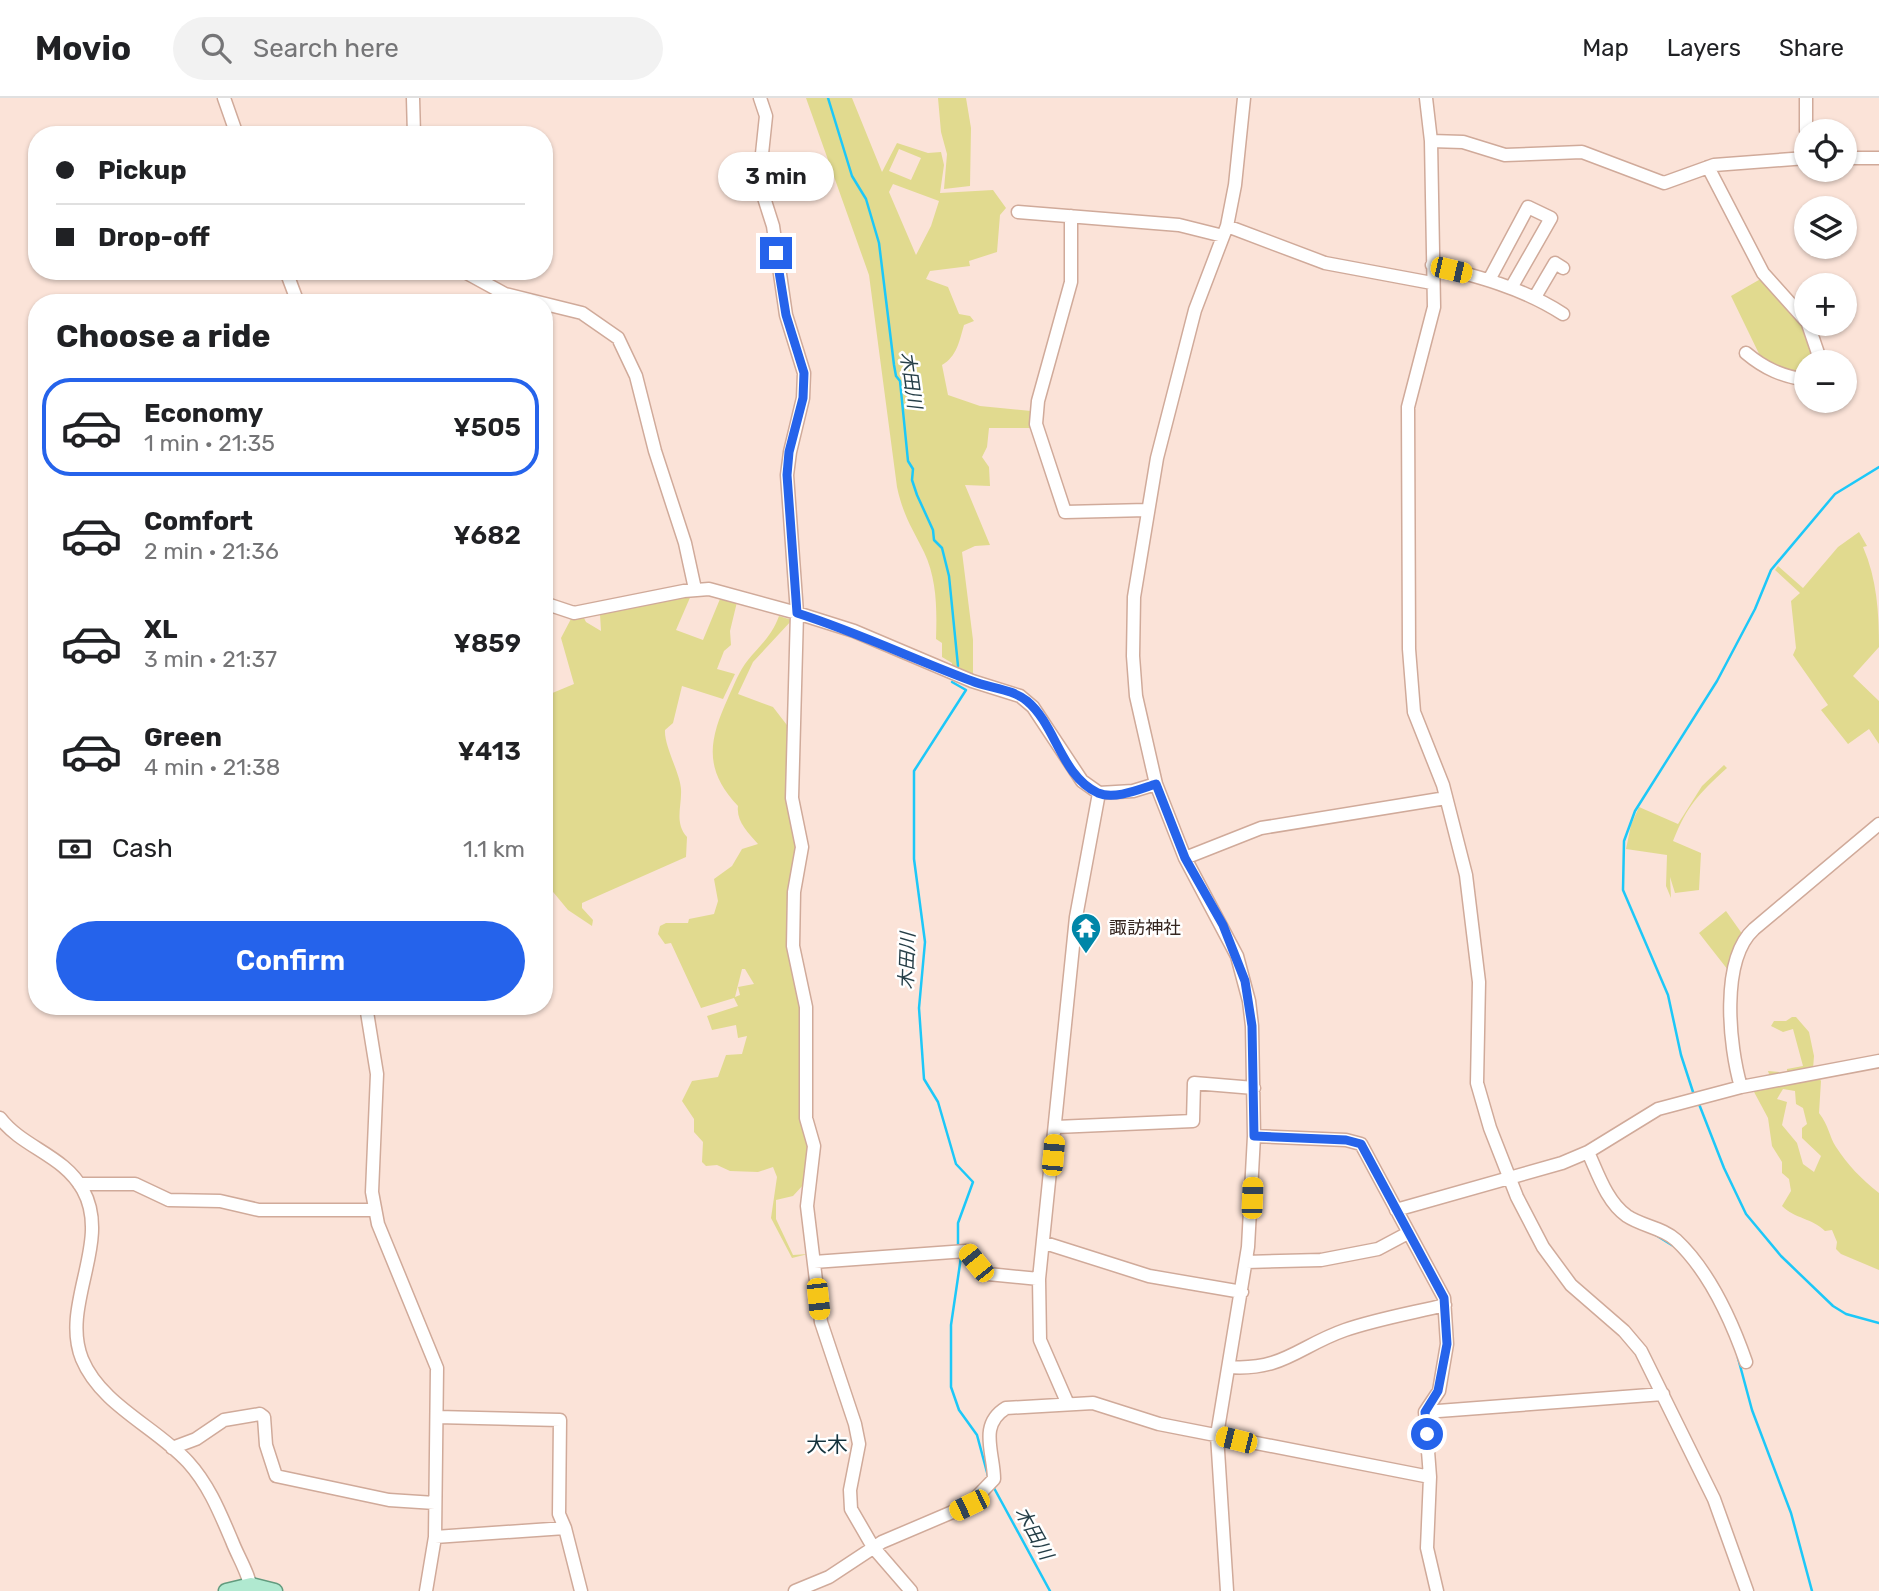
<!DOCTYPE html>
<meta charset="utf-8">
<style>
body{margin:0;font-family:Rubik,"Noto Sans JP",sans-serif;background:#f2f2f2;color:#202124;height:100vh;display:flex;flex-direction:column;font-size:26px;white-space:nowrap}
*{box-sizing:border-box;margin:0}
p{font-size:23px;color:#757577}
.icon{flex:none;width:38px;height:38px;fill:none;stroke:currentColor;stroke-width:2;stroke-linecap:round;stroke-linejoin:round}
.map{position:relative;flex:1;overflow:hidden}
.sheet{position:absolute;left:28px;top:196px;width:525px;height:721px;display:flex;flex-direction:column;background:#fff;border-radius:28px;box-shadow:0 2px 5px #0004}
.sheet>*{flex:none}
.guide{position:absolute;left:28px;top:28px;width:525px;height:154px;border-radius:28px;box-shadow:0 2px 5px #0004;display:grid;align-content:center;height:154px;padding:0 28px;background:#fff}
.tools{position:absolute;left:1794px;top:21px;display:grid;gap:14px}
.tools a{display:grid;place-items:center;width:63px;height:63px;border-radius:50%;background:#fff;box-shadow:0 2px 5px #0004;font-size:35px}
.end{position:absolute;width:32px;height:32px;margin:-16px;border:9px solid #2563eb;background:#fff;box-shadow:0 0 0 4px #fff}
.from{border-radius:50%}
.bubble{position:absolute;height:49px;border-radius:24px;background:#fff;box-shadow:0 2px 5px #0004;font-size:23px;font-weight:600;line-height:49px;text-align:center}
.car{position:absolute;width:21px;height:42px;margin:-21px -10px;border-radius:9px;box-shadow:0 0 5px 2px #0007;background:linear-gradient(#f5c518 24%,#345 0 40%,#f5c518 0 76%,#345 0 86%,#f5c518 0)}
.guide b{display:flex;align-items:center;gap:24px;height:66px;font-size:26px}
.guide b+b{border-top:2px solid #e0e0e0}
.guide i{width:18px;height:18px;background:#202124}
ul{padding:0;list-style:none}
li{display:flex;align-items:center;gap:21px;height:98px;margin:0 14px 10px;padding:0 14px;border:4px solid transparent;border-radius:28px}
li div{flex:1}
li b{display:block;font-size:26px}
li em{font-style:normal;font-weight:600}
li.current{border-color:#2563eb}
li>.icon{width:63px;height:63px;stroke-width:1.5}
h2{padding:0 28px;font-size:32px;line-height:84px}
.pay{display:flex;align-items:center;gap:18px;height:77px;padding:0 28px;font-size:26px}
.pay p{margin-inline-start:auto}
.button{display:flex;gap:14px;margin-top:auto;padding:14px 28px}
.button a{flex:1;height:80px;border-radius:42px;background:#2563eb;color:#fff;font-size:28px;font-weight:600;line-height:80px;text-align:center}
header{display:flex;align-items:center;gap:42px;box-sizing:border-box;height:98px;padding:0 35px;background:#fff;border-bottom:2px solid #e0e0e0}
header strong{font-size:33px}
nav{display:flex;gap:38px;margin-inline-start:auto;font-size:24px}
.search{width:490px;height:63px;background:#f2f2f2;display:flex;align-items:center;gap:18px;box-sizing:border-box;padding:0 24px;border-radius:38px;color:#757577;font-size:26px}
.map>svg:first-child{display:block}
.green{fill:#e1da8f;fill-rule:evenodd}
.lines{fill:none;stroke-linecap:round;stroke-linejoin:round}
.stream{stroke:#1dc8f8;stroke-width:2.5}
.minor-casing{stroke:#d0aa9a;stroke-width:15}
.major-casing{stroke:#629b7e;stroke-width:17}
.minor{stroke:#fff;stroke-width:12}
.major{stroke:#b0e9d0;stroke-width:14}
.route{stroke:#2563eb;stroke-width:9}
.labels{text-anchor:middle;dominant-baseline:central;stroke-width:5;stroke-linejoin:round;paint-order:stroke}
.poi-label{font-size:18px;fill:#352620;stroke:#fff;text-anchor:start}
.water-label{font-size:19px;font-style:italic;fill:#263f48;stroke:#fff}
.quarter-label{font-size:21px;fill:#14323c;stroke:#fff}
</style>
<header>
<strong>Movio</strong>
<div class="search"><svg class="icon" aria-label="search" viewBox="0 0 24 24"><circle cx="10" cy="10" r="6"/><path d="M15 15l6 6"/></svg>Search here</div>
<nav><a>Map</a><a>Layers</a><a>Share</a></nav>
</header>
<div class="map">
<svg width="1879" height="1493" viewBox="0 0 1879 1493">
<rect width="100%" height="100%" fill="#fbe3d8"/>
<path class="green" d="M806 0H852L882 74 897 45 928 55 941 54 944 67 940 95 993 92 1006 110 1000 117 997 154 969 163 970 168 930 173 926 181 948 189 959 216 970 218 974 223 964 227C959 244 957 258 942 267L948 297 980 308 1031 313V330H989L987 349 982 359 989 369 990 388 965 387 990 447 975 448 962 454 973 542V577L952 570V565L942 559V545L936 541C937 512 937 481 924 454 912 430 903 417 897 389L869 177ZM899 51 921 60 911 82 889 73ZM893 86 939 103 931 128 916 157 889 94Z
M938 0H966L971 30 970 88 944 91 947 56 941 34Z
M1764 179C1787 206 1807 229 1816 264H1806V278L1762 262 1731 198Z
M1859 434 1867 448 1863 449C1877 481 1879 515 1879 549L1853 578 1879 603V646L1869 631 1848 646 1821 612 1828 607 1793 557 1796 550 1791 503 1800 495 1775 472 1778 468 1803 490 1838 449Z
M692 495 676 532 703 542 720 501 726 499 737 504 730 533 731 547 724 553 717 571 735 576 723 601 682 588 673 625 665 632C664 648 680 675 681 691 682 709 674 724 687 739L686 759 582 805V810L593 822 592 828 568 812 544 783V594L550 596 574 586 561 540 572 519 583 518 586 524 601 533 600 516Z
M779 518 792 522 753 564 738 596 773 609 790 631 803 737 808 741 797 819 810 1043 804 1086 793 1098 776 1102V1121L793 1157 808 1156 792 1160 771 1120 777 1079 773 1069 758 1074 730 1073 717 1067 706 1068 702 1064 703 1044 694 1034V1021L682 1003 692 983 718 979 726 957 742 956 747 938 738 940 736 927 712 932 707 918 738 908 734 900 701 910 671 845 665 846 658 836 660 828 666 825H688L689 821 714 816 718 803 714 781 732 768 742 751 758 746C748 735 736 723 738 708 703 671 709 642 728 600 734 587 739 573 748 562 760 547 772 538 779 518ZM742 871H745L754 886 738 889 740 897 735 899Z
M1724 667 1727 670C1698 697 1688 706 1673 743L1701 755 1699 792 1675 795 1670 779 1671 800 1666 788 1667 757 1626 751 1631 727 1639 709 1678 726 1702 688Z
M1726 813 1743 837 1728 872 1699 835Z
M1792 919H1796L1809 934 1814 958 1813 971 1821 983 1819 1015C1829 1028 1829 1038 1836 1049 1848 1067 1860 1080 1879 1095V1172L1841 1156 1836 1151 1837 1144 1832 1132 1825 1133C1812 1120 1795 1121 1782 1108L1791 1093 1789 1081 1782 1075V1064L1772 1048 1768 1020 1753 992 1770 979 1768 973 1779 974 1781 978 1787 977V971L1803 968 1793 931 1783 934 1771 928 1774 923H1786ZM1783 991 1795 993 1796 1006 1803 1010 1807 1026 1802 1030V1040L1821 1058 1814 1074 1803 1066 1797 1045 1782 1027 1787 1004 1777 1001Z"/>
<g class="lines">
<path class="stream" d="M828 0 852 78 866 101 879 145 894 267 896 278 900 283 908 363 913 371 912 382 917 397 933 432 934 442 942 450 949 478 958 568
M952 584 966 592 914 673V761L925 844 919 910 924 981 938 1004 956 1066 973 1084 958 1125V1151
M1693 994 1681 957 1668 897 1623 792 1624 743 1635 713 1717 583 1755 511 1771 472 1835 396 1879 369
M1699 1006 1724 1070 1746 1116 1781 1158 1833 1208 1846 1216 1879 1225
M1654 1136 1675 1149
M961 1159 951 1227V1289L959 1312 977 1337 988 1378
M1738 1260 1752 1312 1791 1415 1812 1493
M994 1390 1050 1493"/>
<g class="minor-casing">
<path id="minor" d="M224 0 237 37
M413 0 414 37
M760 0 766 18 759 84 773 128 786 217 804 275 803 300 790 354 787 377 797 515 792 700 802 749 794 794 793 848 806 909V1020L814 1048 807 1108 821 1224 855 1326 859 1346 850 1392 851 1411 873 1449 911 1493
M1426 0 1431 43 1434 209 1408 309 1409 551 1414 614 1443 687 1466 777 1479 884 1477 985 1490 1030 1517 1099 1543 1149 1571 1187 1624 1233 1641 1253 1714 1401 1747 1493
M1806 0V33
M1431 43 1463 44 1505 57 1582 54 1664 85 1714 67 1806 60
M1844 60H1879
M1708 69 1763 175 1806 223
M1018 114 1179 127 1223 138
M1071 118V184L1038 303 1036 326 1065 414 1147 412
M1227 128 1325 165 1432 185
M1432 167C1477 178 1523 190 1563 216
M286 173 298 205
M463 173 505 196 582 215 618 240 636 278 655 353 685 445 695 491
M1489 182 1528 109 1551 120 1511 190
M1535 199 1555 165 1563 170
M1808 226 1821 264
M1746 255C1765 271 1782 278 1806 282
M544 505 574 515 684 493 709 491 797 515 854 533 972 583 1020 598 1033 609 1082 683 1099 695 1133 693 1156 686
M1185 760 1261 730 1446 700
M366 908 377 976 372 1094 378 1126 437 1270 435 1439 426 1493
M1741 989C1729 948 1720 862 1754 831L1879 726
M0 1020C23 1050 64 1057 83 1092 112 1144 60 1207 82 1261 101 1307 156 1329 188 1364 209 1387 220 1415 232 1443 238 1459 250 1477 251 1493
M1056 1029 1193 1023 1194 985 1254 990
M1254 1038 1346 1042 1361 1046 1444 1200 1447 1246 1439 1293 1425 1314 1430 1379 1427 1450 1437 1493
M1588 1054C1598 1076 1607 1104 1627 1118 1642 1128 1663 1130 1676 1142 1710 1174 1731 1221 1746 1264
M79 1086H135L169 1102 220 1103 259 1112H375
M1396 1112 1562 1065 1588 1054 1658 1011 1741 989 1879 963
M1045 1145 1149 1178 1242 1194
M814 1164 966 1153 988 1176 1039 1181
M1246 1164 1321 1162 1378 1151 1408 1135
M1229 1269C1283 1273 1299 1248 1345 1232 1377 1221 1412 1215 1445 1207
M1067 1304 1040 1242 1039 1181 1076 819 1099 695
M1425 1314 1663 1296
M437 1319 560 1322 559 1416 565 1430
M172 1350 196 1341 224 1322 260 1316 264 1319 266 1347 276 1378 389 1402 435 1405
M435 1439 565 1430 581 1493
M795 1493 829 1479 882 1444 969 1407 994 1381C994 1355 978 1327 1006 1310L1093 1305 1159 1326 1430 1379
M1227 1493 1217 1337 1248 1149 1254 1038 1252 928 1249 903 1237 858 1185 760 1156 686 1136 598 1133 558 1134 499 1157 360 1195 212 1227 128 1235 87 1244 0"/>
</g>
<g class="major-casing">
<path id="major" d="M226 1493 251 1487 275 1493"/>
</g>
<use href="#minor" class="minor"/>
<use href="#major" class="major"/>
</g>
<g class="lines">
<path class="route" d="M776 155 786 217 804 275 803 300 789 354 787 377 797 515C857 534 913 561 972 583 989 590 1013 591 1027 603 1056 627 1061 678 1098 695 1115 702 1140 691 1156 686L1185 760 1223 827 1245 883 1252 928 1254 1038 1346 1042 1361 1046 1444 1200 1447 1246 1438 1293 1425 1314 1427 1336"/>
</g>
<defs>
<g id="temple-pin" transform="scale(1.575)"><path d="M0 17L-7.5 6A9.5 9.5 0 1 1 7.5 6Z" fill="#0086a8" stroke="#fff"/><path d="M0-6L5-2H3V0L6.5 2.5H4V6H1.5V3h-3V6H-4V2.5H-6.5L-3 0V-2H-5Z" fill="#fff"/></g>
</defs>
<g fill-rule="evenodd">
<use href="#temple-pin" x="1086" y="830"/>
</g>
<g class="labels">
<g class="poi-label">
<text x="1109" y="830">諏訪神社</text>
</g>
<g class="water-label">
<text transform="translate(911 282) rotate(82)">木田川</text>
<text transform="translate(907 863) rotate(-88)">木田川</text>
<text transform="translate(1034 1435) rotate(61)">木田川</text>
</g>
<g class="quarter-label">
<text x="827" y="1346">大木</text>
</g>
</g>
</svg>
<div class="tools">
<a><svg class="icon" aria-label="locate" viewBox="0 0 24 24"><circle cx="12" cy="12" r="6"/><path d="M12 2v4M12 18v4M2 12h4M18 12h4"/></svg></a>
<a><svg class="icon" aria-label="layers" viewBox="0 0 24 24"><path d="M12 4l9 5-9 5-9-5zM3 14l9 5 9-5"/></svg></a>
<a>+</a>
<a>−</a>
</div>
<i class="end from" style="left:1427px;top:1336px"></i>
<i class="end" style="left:776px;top:155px"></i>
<div class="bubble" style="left:718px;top:54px;width:116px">3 min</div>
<i class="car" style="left:1451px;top:172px;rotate:103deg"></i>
<i class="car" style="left:1053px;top:1057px;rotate:5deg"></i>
<i class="car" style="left:1252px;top:1100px;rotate:2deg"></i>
<i class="car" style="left:976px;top:1165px;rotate:321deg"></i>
<i class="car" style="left:818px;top:1201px;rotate:174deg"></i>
<i class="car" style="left:1236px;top:1342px;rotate:284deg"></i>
<i class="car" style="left:969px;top:1407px;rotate:244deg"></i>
<div class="guide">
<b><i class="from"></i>Pickup</b>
<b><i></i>Drop-off</b>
</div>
<section class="sheet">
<h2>Choose a ride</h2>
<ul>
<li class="current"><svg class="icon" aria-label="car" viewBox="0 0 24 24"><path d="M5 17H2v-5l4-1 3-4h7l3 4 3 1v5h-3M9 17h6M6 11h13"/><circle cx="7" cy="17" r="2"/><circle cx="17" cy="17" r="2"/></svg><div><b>Economy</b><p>1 min · 21:35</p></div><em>¥505</em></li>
<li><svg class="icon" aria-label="car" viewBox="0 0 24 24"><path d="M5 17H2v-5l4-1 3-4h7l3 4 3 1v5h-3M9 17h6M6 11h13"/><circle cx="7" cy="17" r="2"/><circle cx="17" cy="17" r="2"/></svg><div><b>Comfort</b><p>2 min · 21:36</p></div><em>¥682</em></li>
<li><svg class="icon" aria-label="car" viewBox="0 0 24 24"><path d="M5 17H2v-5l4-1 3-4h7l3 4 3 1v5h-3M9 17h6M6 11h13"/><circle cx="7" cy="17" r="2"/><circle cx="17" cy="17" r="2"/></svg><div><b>XL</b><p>3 min · 21:37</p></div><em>¥859</em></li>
<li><svg class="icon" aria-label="car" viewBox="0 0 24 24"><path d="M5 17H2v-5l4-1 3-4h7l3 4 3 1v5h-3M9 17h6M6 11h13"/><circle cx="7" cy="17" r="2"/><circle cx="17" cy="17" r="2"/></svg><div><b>Green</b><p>4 min · 21:38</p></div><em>¥413</em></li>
</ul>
<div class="pay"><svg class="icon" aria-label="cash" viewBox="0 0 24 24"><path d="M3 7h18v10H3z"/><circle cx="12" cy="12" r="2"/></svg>Cash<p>1.1 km</p></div>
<div class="button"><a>Confirm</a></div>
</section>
</div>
